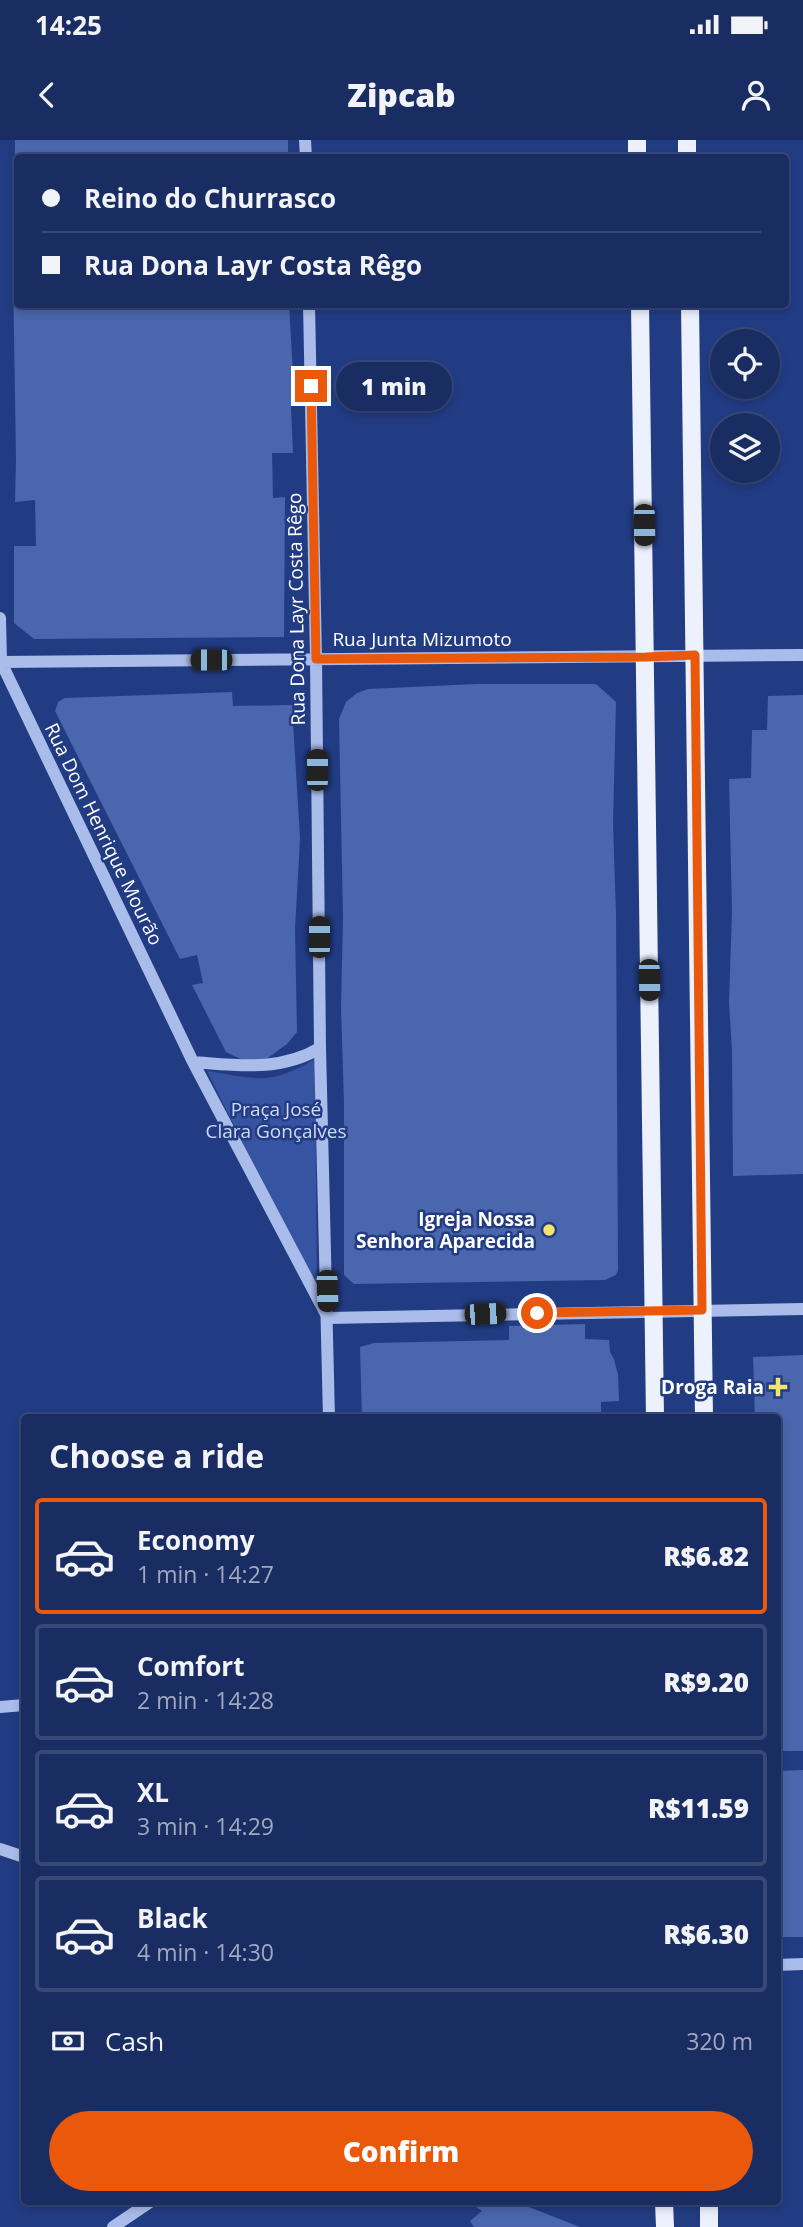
<!DOCTYPE html>
<meta charset="utf-8">
<style>
body{margin:0;font-family:"Open Sans",sans-serif;background:#233569;color:#f1f3f6;height:100vh;display:flex;flex-direction:column;font-size:26px;white-space:nowrap}
*{box-sizing:border-box;margin:0}
p{font-size:23px;color:#9fa8be}
.icon{flex:none;width:38px;height:38px;fill:none;stroke:currentColor;stroke-width:2;stroke-linecap:round;stroke-linejoin:round}
.map{position:relative;flex:1;overflow:hidden}
.panel{position:absolute;left:21px;top:1274px;width:760px;height:791px;display:flex;flex-direction:column;background:#1a2d63;border-radius:7px;box-shadow:0 4px 10px #0003,0 0 0 2px #384978}
.panel>*{flex:none}
.banner{position:absolute;left:14px;top:14px;width:775px;height:154px;border-radius:7px;box-shadow:0 4px 10px #0003,0 0 0 2px #384978;display:grid;align-content:center;height:154px;padding:0 28px;background:#1a2d63}
.tools{position:absolute;left:710px;top:189px;display:grid;gap:14px}
.tools a{display:grid;place-items:center;width:70px;height:70px;border-radius:50%;background:#1a2d63;box-shadow:0 4px 10px #0003,0 0 0 2px #384978;font-size:35px}
.end{position:absolute;width:32px;height:32px;margin:-16px;border:9px solid #ea580c;background:#fff;box-shadow:0 0 0 4px #fff}
.from{border-radius:50%}
.bubble{position:absolute;height:49px;border-radius:24px;background:#1a2d63;box-shadow:0 4px 10px #0003,0 0 0 2px #384978;font-size:23px;font-weight:800;line-height:49px;text-align:center}
.car{position:absolute;width:21px;height:42px;margin:-21px -10px;border-radius:9px;box-shadow:0 0 5px 2px #0007;background:linear-gradient(#222 24%,#8ab4d8 0 40%,#222 0 76%,#8ab4d8 0 86%,#222 0)}
.banner b{display:flex;align-items:center;gap:24px;height:66px;font-size:26px}
.banner b+b{border-top:2px solid #384978}
.banner i{width:18px;height:18px;background:#f1f3f6}
ul{padding:0;list-style:none}
li{display:flex;align-items:center;gap:21px;height:116px;margin:0 14px 10px;padding:0 14px;border:4px solid #384978;border-radius:7px}
li div{flex:1}
li b{display:block;font-size:26px}
li em{font-style:normal;font-weight:800}
li.current{border-color:#ea580c}
li>.icon{width:63px;height:63px;stroke-width:1.5}
h2{padding:0 28px;font-size:32px;line-height:84px}
.pay{display:flex;align-items:center;gap:18px;height:77px;padding:0 28px;font-size:26px}
.pay p{margin-inline-start:auto}
.action{display:flex;gap:14px;margin-top:auto;padding:14px 28px}
.action a{flex:1;height:80px;border-radius:42px;background:#ea580c;color:#fff;font-size:28px;font-weight:800;line-height:80px;text-align:center}
.status{display:flex;justify-content:space-between;align-items:center;height:49px;padding:0 35px;background:#1a2d63;direction:ltr}
.status svg{height:19px;fill:currentColor}
header{display:flex;justify-content:space-between;align-items:center;height:91px;padding:0 28px;background:#1a2d63;font-size:32px;font-weight:800}
.map>svg:first-child{display:block}
.green{fill:#3654a1}
.building{fill:#4a66ac}
.lines{fill:none;stroke-linecap:round;stroke-linejoin:round}
.minor{stroke:#aabce9;stroke-width:12}
.major{stroke:#edf1fe;stroke-width:18}
.route{stroke:#ea580c;stroke-width:9}
.poi-dot{fill:#f5e46c;stroke:#223c84;stroke-width:2.5}
.labels{text-anchor:middle;dominant-baseline:central;stroke-width:5;stroke-linejoin:round;paint-order:stroke}
.street-label{font-size:19px;fill:#fff;stroke:#223c84}
.park-label{font-size:19px;fill:#cedaf7;stroke:#223c84}
.poi-label{font-size:19px;font-weight:bold;fill:#fff;stroke:#223c84;text-anchor:end}
</style>
<div class="status"><b>14:25</b><svg viewBox="0 0 49 12"><path d="M0 12V9h3v3zM5 12V6h3v6zM10 12V3h3v9zM15 12V0h3v12zM26 1h20v11H26zM47 4h2v5h-2z"/></svg></div>
<header><svg class="icon" aria-label="back" viewBox="0 0 24 24"><path d="M15 5l-7 7 7 7"/></svg>Zipcab<svg class="icon" aria-label="person" viewBox="0 0 24 24"><circle cx="12" cy="8" r="4"/><path d="M4 21q1-7 8-7t8 7"/></svg></header>
<div class="map">
<svg width="803" height="2087" viewBox="0 0 803 2087">
<rect width="100%" height="100%" fill="#223c84"/>
<path class="green" d="M315 919 317 1153 207 931C258 939 269 946 315 919Z"/>
<path class="building" d="M15 0H288V18H15Z
M15 90H18V164H289L293 234 291 268 293 313H272L273 358 285 357 284 497 34 499 14 483V406H36L35 360 15 362 16 319 13 132Z
M477 544H596L616 562 613 683 616 774 618 1130 616 1135 605 1140 354 1144 344 1135V962L341 868 343 777 339 579 346 562 357 553 368 549Z
M232 552 233 566 292 565 300 699 295 789 297 892 287 904 265 920 245 921 226 912 192 845 203 843 197 815 180 819 55 571 58 562 65 558Z
M803 555V1034L733 1036 732 911 729 862 732 771 729 639 751 638 752 590H767L768 556Z
M585 1184V1199L609 1200 610 1212 614 1219 618 1235 619 1261 601 1262V1278H362L360 1207 374 1203 509 1200V1186Z
M803 1215V1611H777V1278H755L753 1217Z
M803 1630V1797H777V1792H782L781 1773 777 1769V1631Z
M468 2062H516L580 2087H474L470 2081 482 2071Z"/>
<g class="lines">
<path class="minor" d="M305 0 306 18
M309 164 316 519 320 908 329 1278
M0 478 1 522 193 922 328 1178 803 1169
M0 522 803 515
M193 922C237 925 280 932 320 908
M0 1567 24 1565
M0 1709 24 1717
M777 1825 803 1824
M113 2087 150 2062"/>
<path class="major" d="M637 0V18
M687 0V18
M640 164 655 1278
M690 164 704 1278
M664 2062 665 2087
M709 2087V2062"/>
</g>
<g class="lines">
<path class="route" d="M311 246 316 519 646 517 695 515 702 1170 537 1173"/>
</g>
<g class="poi-dot">
<circle cx="549" cy="1090" r="7"/>
<path d="M774.5 1236.5h7v7h7v7h-7v7h-7v-7h-7v-7h7z"/>
</g>
<g class="labels">
<g class="street-label">
<text transform="translate(296 469) rotate(-91)">Rua Dona Layr Costa Rêgo</text>
<text x="422" y="499">Rua Junta Mizumoto</text>
<text transform="translate(104 694) rotate(64)">Rua Dom Henrique Mourão</text>
</g>
<g class="park-label">
<text x="276" y="969">Praça José<tspan x="276" dy="22">Clara Gonçalves</tspan></text>
</g>
<g class="poi-label">
<text x="535" y="1079">Igreja Nossa<tspan x="535" dy="22">Senhora Aparecida</tspan></text>
<text x="764" y="1247">Droga Raia</text>
</g>
</g>
</svg>
<div class="tools">
<a><svg class="icon" aria-label="locate" viewBox="0 0 24 24"><circle cx="12" cy="12" r="6"/><path d="M12 2v4M12 18v4M2 12h4M18 12h4"/></svg></a>
<a><svg class="icon" aria-label="layers" viewBox="0 0 24 24"><path d="M12 4l9 5-9 5-9-5zM3 14l9 5 9-5"/></svg></a>
</div>
<i class="end from" style="left:537px;top:1173px"></i>
<i class="end" style="left:311px;top:246px"></i>
<div class="bubble" style="left:336px;top:222px;width:116px">1 min</div>
<i class="car" style="left:644px;top:385px;rotate:179deg"></i>
<i class="car" style="left:211px;top:520px;rotate:270deg"></i>
<i class="car" style="left:317px;top:630px;rotate:0deg"></i>
<i class="car" style="left:319px;top:797px;rotate:0deg"></i>
<i class="car" style="left:649px;top:840px;rotate:179deg"></i>
<i class="car" style="left:327px;top:1151px;rotate:178deg"></i>
<i class="car" style="left:485px;top:1174px;rotate:88deg"></i>
<div class="banner">
<b><i class="from"></i>Reino do Churrasco</b>
<b><i></i>Rua Dona Layr Costa Rêgo</b>
</div>
<section class="panel">
<h2>Choose a ride</h2>
<ul>
<li class="current"><svg class="icon" aria-label="car" viewBox="0 0 24 24"><path d="M5 17H2v-5l4-1 3-4h7l3 4 3 1v5h-3M9 17h6M6 11h13"/><circle cx="7" cy="17" r="2"/><circle cx="17" cy="17" r="2"/></svg><div><b>Economy</b><p>1 min · 14:27</p></div><em>R$6.82</em></li>
<li><svg class="icon" aria-label="car" viewBox="0 0 24 24"><path d="M5 17H2v-5l4-1 3-4h7l3 4 3 1v5h-3M9 17h6M6 11h13"/><circle cx="7" cy="17" r="2"/><circle cx="17" cy="17" r="2"/></svg><div><b>Comfort</b><p>2 min · 14:28</p></div><em>R$9.20</em></li>
<li><svg class="icon" aria-label="car" viewBox="0 0 24 24"><path d="M5 17H2v-5l4-1 3-4h7l3 4 3 1v5h-3M9 17h6M6 11h13"/><circle cx="7" cy="17" r="2"/><circle cx="17" cy="17" r="2"/></svg><div><b>XL</b><p>3 min · 14:29</p></div><em>R$11.59</em></li>
<li><svg class="icon" aria-label="car" viewBox="0 0 24 24"><path d="M5 17H2v-5l4-1 3-4h7l3 4 3 1v5h-3M9 17h6M6 11h13"/><circle cx="7" cy="17" r="2"/><circle cx="17" cy="17" r="2"/></svg><div><b>Black</b><p>4 min · 14:30</p></div><em>R$6.30</em></li>
</ul>
<div class="pay"><svg class="icon" aria-label="cash" viewBox="0 0 24 24"><path d="M3 7h18v10H3z"/><circle cx="12" cy="12" r="2"/></svg>Cash<p>320 m</p></div>
<div class="action"><a>Confirm</a></div>
</section>
</div>
